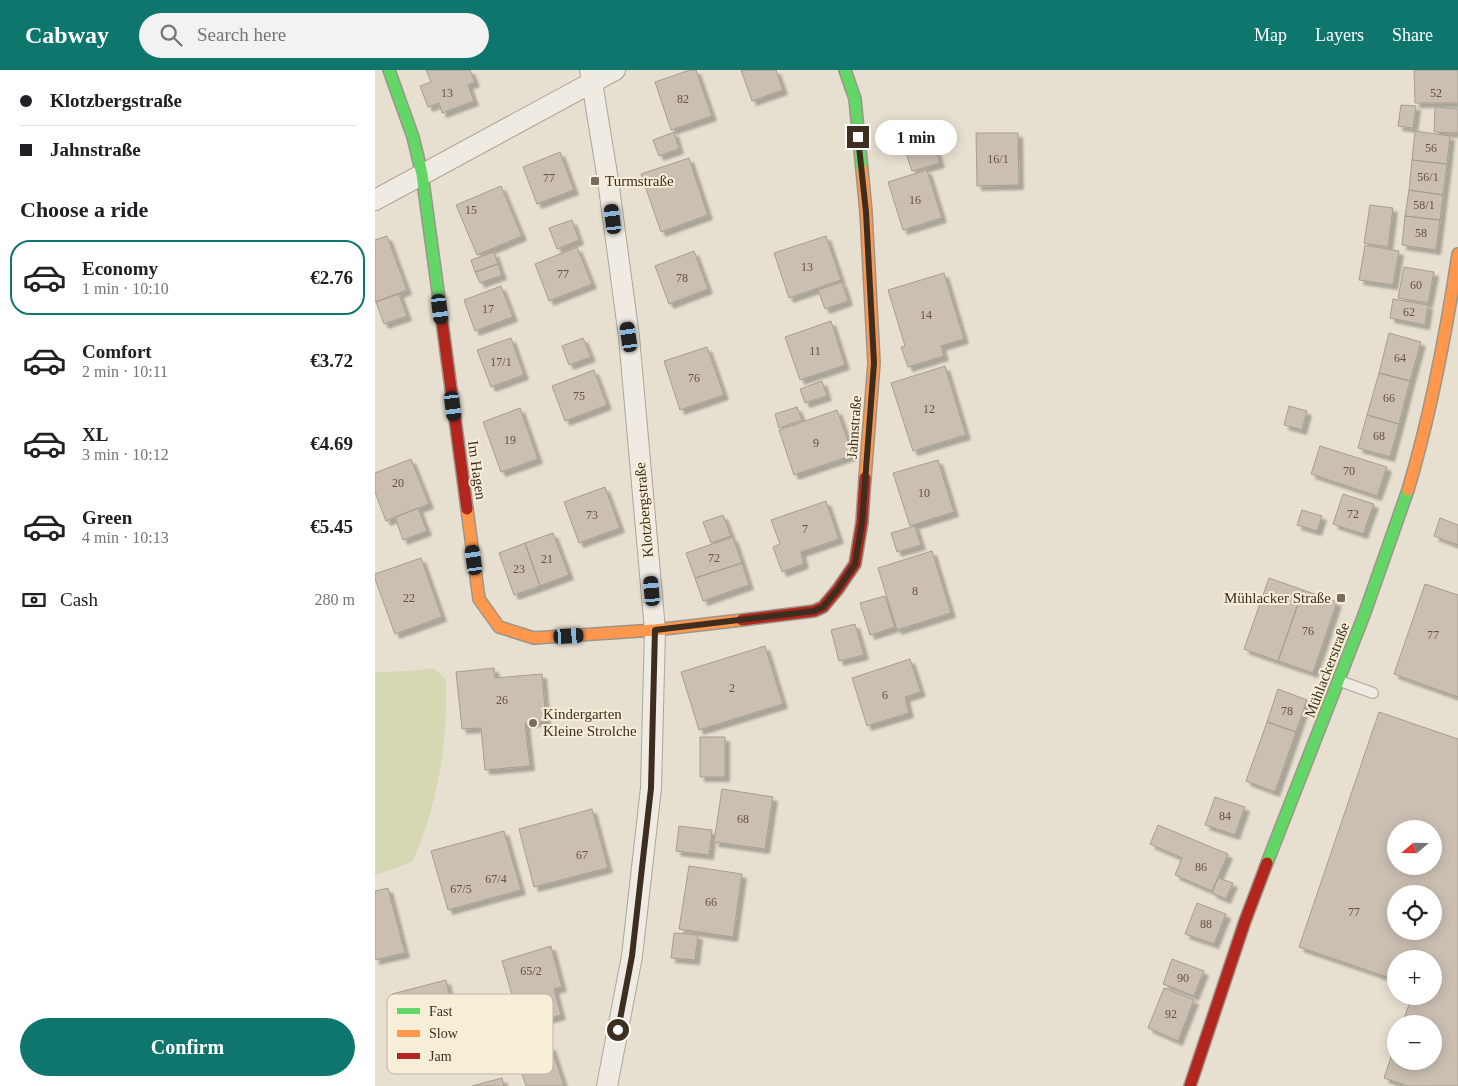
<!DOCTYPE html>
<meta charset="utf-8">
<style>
body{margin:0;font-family:"Times New Roman",serif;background:#f2f2f2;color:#202124;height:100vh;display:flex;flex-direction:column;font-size:19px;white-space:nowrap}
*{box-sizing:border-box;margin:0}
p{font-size:16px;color:#757577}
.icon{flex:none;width:28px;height:28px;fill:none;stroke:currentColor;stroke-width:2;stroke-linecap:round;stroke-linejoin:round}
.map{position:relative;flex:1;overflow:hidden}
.sheet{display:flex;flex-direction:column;background:#fff;width:375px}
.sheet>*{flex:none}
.hud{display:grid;align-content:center;height:110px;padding:0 20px;background:#fff}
.needle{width:32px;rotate:250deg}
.buttons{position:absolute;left:1012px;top:750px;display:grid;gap:10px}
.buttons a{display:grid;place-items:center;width:55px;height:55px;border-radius:50%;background:#fff;box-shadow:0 2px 12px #0003;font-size:25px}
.end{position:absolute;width:22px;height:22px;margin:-11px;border:6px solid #3d2e20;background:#fff;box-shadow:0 0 0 2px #fff}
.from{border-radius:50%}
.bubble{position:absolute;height:35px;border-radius:18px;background:#fff;box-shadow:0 2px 12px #0003;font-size:16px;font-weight:700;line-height:35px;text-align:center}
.car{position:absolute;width:15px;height:30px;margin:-15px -8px;border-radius:6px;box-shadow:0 0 4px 1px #0007;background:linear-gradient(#222 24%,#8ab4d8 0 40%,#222 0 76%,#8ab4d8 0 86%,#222 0)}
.hud b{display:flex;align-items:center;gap:18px;height:48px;font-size:19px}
.hud b+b{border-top:1px solid #e0e0e0}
.hud i{width:12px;height:12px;background:#202124}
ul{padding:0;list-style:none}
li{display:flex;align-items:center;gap:15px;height:75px;margin:0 10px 8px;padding:0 10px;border:2px solid transparent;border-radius:20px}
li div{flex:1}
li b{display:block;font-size:19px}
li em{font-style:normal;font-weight:700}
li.current{border-color:#0f766e}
li>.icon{width:45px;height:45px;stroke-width:1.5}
h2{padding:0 20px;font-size:22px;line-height:60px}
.pay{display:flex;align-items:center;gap:12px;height:55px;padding:0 20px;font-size:19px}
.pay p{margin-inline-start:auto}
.primary-button{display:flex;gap:10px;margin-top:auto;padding:10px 20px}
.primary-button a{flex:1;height:58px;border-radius:30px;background:#0f766e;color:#fff;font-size:20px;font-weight:700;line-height:58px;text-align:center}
header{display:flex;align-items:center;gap:30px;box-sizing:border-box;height:70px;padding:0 25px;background:#0f766e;color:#fff}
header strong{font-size:24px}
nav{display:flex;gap:28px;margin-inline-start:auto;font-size:18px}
.search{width:350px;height:45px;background:#f2f2f2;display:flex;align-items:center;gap:12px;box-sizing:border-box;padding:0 18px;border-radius:28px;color:#757577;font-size:19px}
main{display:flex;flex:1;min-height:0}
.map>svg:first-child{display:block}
.green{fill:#d6d7b3}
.building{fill:#cbbfb2;stroke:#a89c90;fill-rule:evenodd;filter:url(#shadow)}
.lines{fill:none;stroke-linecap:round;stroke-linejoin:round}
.lane-casing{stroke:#ada599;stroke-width:12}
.street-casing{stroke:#ada599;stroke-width:22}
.fast-casing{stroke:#9c958a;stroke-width:14}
.slow-casing{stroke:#9c958a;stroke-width:14}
.jam-casing{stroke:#9c958a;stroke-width:14}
.lane{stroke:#efebe3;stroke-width:10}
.street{stroke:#efebe3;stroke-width:20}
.fast{stroke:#63d668;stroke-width:11}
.slow{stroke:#ff974d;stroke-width:11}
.jam{stroke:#b3261e;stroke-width:11}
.route{stroke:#3d2e20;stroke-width:6}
.poi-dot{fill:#786c5e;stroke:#f7eed8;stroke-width:2}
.labels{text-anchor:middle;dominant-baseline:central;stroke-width:4;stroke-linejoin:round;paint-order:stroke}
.number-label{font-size:12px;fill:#605244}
.poi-label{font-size:15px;fill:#3d2e20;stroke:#f7eed8;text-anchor:start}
.street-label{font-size:15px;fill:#3d2e20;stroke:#f7eed8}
.key{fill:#f7eed8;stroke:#bfb4a1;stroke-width:1}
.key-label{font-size:14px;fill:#3d2e20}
</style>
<header>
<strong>Cabway</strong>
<div class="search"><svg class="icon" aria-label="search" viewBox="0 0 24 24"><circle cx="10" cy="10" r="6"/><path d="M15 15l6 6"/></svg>Search here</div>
<nav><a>Map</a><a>Layers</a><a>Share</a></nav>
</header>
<main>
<section class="sheet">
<div class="hud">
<b><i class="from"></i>Klotzbergstraße</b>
<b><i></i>Jahnstraße</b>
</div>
<h2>Choose a ride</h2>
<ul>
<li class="current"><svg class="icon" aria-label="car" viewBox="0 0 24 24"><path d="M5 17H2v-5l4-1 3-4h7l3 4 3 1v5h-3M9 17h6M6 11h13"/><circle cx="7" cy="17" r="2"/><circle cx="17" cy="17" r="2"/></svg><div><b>Economy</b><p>1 min · 10:10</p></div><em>€2.76</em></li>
<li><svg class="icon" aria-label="car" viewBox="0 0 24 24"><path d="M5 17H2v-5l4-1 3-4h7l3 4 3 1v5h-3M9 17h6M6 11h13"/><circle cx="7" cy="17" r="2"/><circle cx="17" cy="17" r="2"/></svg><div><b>Comfort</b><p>2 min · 10:11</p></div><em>€3.72</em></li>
<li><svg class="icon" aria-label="car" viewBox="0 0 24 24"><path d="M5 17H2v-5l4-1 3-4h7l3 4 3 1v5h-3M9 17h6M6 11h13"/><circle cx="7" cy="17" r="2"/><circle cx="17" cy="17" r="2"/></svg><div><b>XL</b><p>3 min · 10:12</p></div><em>€4.69</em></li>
<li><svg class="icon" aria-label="car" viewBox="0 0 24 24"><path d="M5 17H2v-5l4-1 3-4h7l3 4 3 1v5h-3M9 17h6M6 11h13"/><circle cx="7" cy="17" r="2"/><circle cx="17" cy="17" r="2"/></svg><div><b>Green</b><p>4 min · 10:13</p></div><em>€5.45</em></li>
</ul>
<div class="pay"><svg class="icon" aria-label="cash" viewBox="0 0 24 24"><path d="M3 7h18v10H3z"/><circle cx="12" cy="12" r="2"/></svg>Cash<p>280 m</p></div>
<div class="primary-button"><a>Confirm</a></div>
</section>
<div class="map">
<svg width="1083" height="1016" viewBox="0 0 1083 1016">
<defs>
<filter id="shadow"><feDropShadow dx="4.5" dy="4.5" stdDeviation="1" flood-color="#0004"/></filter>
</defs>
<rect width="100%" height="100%" fill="#e7e0d1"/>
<path class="green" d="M59 598 71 610C73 672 63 736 37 792L0 805V602L36 601Z"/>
<path class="building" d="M51 0H95L100 12 93 15 99 31 67 43 64 33 53 37 45 16 56 12Z
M315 0H321L337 46 296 60 280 12Z
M366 0H401L408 20 377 31Z
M1039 0H1083V33H1040Z
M1026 35 1041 36 1038 58 1023 56Z
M1060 37 1083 39V63L1059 62Z
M1040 61 1075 66 1072 94 1037 90Z
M299 62 304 79 284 86 278 70Z
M601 63H643L644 115 602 116Z
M557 68 565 93 537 101 529 77Z
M185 82 199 120 162 134 148 97Z
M314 88 333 145 286 162 266 104Z
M1037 90 1072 94 1068 125 1034 120Z
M552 100 567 148 528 160 513 112Z
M126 116 147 166 102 185 81 135Z
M1034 120 1068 125 1065 150 1030 146Z
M995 135 1018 138 1013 177 989 173Z
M1030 146 1065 150 1061 180 1027 175Z
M197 150 204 170 182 179 174 158Z
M12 166 32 220 0 232V170Z
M451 166 466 210 414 228 399 183Z
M990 175 1024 181 1018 215 984 210Z
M202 177 217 214 174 231 160 194Z
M319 181 333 219 294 234 280 196Z
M119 182 123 194 100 202 96 190Z
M123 194 127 205 105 213 100 202Z
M1029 197 1059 202 1053 233 1023 228Z
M569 203 589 269 566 276 569 286 533 297 526 277 530 276 513 220Z
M467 212 473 231 450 239 443 220Z
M126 216 138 247 100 261 89 230Z
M24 224 32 246 9 254 1 232Z
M1018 229 1053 235 1050 255 1015 248Z
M456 251 470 295 425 310 410 267Z
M1014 263 1046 272 1035 311 1004 303Z
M136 268 149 305 116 317 102 280Z
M208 268 216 287 194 295 187 276Z
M332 277 349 325 305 340 289 291Z
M570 296 591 365 538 381 516 313Z
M219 300 232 335 190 351 177 316Z
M1004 303 1035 311 1024 354 992 345Z
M447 311 452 326 430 333 425 319Z
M914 336 932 341 927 360 909 355Z
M422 337 427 350 404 358 400 344Z
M145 338 163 389 126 402 108 352Z
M462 340 478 385 419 405 404 360Z
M992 345 1024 354 1015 387 983 378Z
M945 376 1012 397 1002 426 936 404Z
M36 389 54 434 11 451 0 422V403Z
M563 390 579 442 535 456 518 403Z
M230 417 245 458 204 473 189 432Z
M968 424 999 434 988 464 958 454Z
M451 431 464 469 426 482 429 494 407 502 398 477 405 474 396 450Z
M43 438 52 461 28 470 20 447Z
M927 440 947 446 942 461 922 455Z
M348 445 356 466 336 473 328 452Z
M1065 448 1083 455V475L1059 466Z
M540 456 546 475 522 482 516 463Z
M178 463 194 505 165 516 150 473Z
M358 467 367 493 320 508 311 483Z
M150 473 165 516 139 525 124 483Z
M557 481 576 543 522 560 503 498Z
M46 488 67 547 20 564 0 509V504Z
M367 493 374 515 328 531 320 508Z
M894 508 928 520 903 591 869 579Z
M1050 514 1083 525V627L1019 604Z
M928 520 962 532 938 603 903 591Z
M510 526 520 557 495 565 485 533Z
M480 554 489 585 464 591 456 560Z
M390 576 408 634 324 660 306 602Z
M535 589 546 622 530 627 534 643 492 656 477 608Z
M119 598 120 608 167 604 171 651 150 653 155 696 110 700 106 658 87 659 81 602Z
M903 619 932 630 921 662 892 652Z
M1004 642 1083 669V1016H1033L1009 1008 1021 972V991H1059V954H1027L1037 926H1059V889H1021V910L924 877ZM1021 759H1059V796H1021ZM1021 824H1059V861H1021Z
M892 652 921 662 900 722 871 711Z
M325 667H350V707H325Z
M347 719 398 727 390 779 339 772Z
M840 727 870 737 860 765 830 755Z
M217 739 233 798 159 817 144 759Z
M783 755 853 784 837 821 800 805 807 788 775 774Z
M304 756 337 760 334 785 301 781Z
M129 761 146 820 73 840 56 781Z
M314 796 367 804 358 867 304 859Z
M843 808 858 813 851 829 837 823Z
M13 818 30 883 0 890V821Z
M822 833 851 844 839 874 810 864Z
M299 863 323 865 320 890 296 888Z
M176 876 187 917 179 919 186 945 132 960 124 932 138 928 127 891Z
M797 889 829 901 819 926 788 914Z
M71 910 85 970 32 983 17 924Z
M789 918 819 930 803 971 773 958Z
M176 976 189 1016H151L141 986Z
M127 1008 129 1016H97Z"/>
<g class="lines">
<g class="lane-casing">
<path id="lane" d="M965 611 998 623"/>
</g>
<g class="street-casing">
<path id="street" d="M215 0 233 110 254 267 280 560 276 718 257 886 232 1016
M0 130 240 0"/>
</g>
<g class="fast-casing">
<path id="fast" d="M14 0 38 67 47 104 65 236
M470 0 480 29 487 100
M892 793 989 545 1033 420"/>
</g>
<g class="slow-casing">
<path id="slow" d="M487 100 491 142 499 293 490 408
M1033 420C1056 343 1071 264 1083 184
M92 439 104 529 124 557 159 568 280 560 367 550"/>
</g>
<g class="jam-casing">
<path id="jam" d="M65 236 92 439
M367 550 439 541 448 537 463 519 480 494 487 452 490 408
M815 1016 870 851 892 793"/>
</g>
<use href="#lane" class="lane"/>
<use href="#street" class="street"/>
<use href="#fast" class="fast"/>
<use href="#slow" class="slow"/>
<use href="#jam" class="jam"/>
</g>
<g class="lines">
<path class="route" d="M243 960 257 886 276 718 280 560 439 541 448 537 463 519 480 494 487 452 499 293 491 142 483 67"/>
</g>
<g class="poi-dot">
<rect x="215" y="106" width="10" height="10" rx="2.5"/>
<rect x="961" y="523" width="10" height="10" rx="2.5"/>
<circle cx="158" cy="653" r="5"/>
</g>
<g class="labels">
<g class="number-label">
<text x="72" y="23">13</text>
<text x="1061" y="23">52</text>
<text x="308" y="29">82</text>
<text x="1056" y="78">56</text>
<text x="623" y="89">16/1</text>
<text x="1053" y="107">56/1</text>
<text x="174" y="108">77</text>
<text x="540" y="130">16</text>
<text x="1049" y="135">58/1</text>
<text x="96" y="140">15</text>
<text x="1046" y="163">58</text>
<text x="432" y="197">13</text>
<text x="188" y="204">77</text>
<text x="307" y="208">78</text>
<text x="1041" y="215">60</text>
<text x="113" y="239">17</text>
<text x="1034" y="242">62</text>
<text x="551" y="245">14</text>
<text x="440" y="281">11</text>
<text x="1025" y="288">64</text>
<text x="126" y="292">17/1</text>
<text x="319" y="308">76</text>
<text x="204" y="326">75</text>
<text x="1014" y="328">66</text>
<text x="554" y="339">12</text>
<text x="1004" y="366">68</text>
<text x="135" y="370">19</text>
<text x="441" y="373">9</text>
<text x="974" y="401">70</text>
<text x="23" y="413">20</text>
<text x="549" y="423">10</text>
<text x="978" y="444">72</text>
<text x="217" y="445">73</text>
<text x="430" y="459">7</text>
<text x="339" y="488">72</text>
<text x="172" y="489">21</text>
<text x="144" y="499">23</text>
<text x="540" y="521">8</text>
<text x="34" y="528">22</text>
<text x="933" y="561">76</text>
<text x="1058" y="565">77</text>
<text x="357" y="618">2</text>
<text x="510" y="625">6</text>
<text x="127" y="630">26</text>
<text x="912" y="641">78</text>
<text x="850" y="746">84</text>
<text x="368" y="749">68</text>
<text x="207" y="785">67</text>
<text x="826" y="797">86</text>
<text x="121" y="809">67/4</text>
<text x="86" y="819">67/5</text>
<text x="336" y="832">66</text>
<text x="979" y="842">77</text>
<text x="831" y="854">88</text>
<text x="156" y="901">65/2</text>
<text x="808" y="908">90</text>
<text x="796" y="944">92</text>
</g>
<g class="poi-label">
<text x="230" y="111">Turmstraße</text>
<text x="956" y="528" text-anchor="end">Mühlacker Straße</text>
<text x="168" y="644">Kindergarten<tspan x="168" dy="17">Kleine Strolche</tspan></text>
</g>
<g class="street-label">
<text transform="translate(479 357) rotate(-86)">Jahnstraße</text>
<text transform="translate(102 400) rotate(82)">Im Hagen</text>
<text transform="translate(269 440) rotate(-95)">Klotzbergstraße</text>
<text transform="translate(952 600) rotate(-69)">Mühlackerstraße</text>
</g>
</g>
<rect x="12" y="924" width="166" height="80" rx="8" class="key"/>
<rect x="22" y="938" width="23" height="6" fill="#63d668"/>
<rect x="22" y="960" width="23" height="7" fill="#ff974d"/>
<rect x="22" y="983" width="23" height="6" fill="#b3261e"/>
<g class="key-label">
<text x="54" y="946">Fast</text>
<text x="54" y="968">Slow</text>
<text x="54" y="991">Jam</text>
</g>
</svg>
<div class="buttons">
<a><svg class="needle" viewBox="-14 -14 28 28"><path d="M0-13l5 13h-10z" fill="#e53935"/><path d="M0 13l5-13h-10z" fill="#757577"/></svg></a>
<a><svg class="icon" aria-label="locate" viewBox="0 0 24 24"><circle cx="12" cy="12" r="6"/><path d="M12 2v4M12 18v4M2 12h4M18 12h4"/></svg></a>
<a>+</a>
<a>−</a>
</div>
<i class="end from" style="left:243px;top:960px"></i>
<i class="end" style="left:483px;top:67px"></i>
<div class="bubble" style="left:500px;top:50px;width:82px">1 min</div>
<i class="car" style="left:238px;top:149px;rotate:353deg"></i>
<i class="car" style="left:65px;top:239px;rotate:173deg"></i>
<i class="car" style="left:254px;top:267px;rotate:352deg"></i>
<i class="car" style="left:78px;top:336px;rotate:173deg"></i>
<i class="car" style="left:99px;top:490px;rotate:352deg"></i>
<i class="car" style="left:277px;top:521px;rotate:355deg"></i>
<i class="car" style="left:194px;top:566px;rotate:87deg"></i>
</div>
</main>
